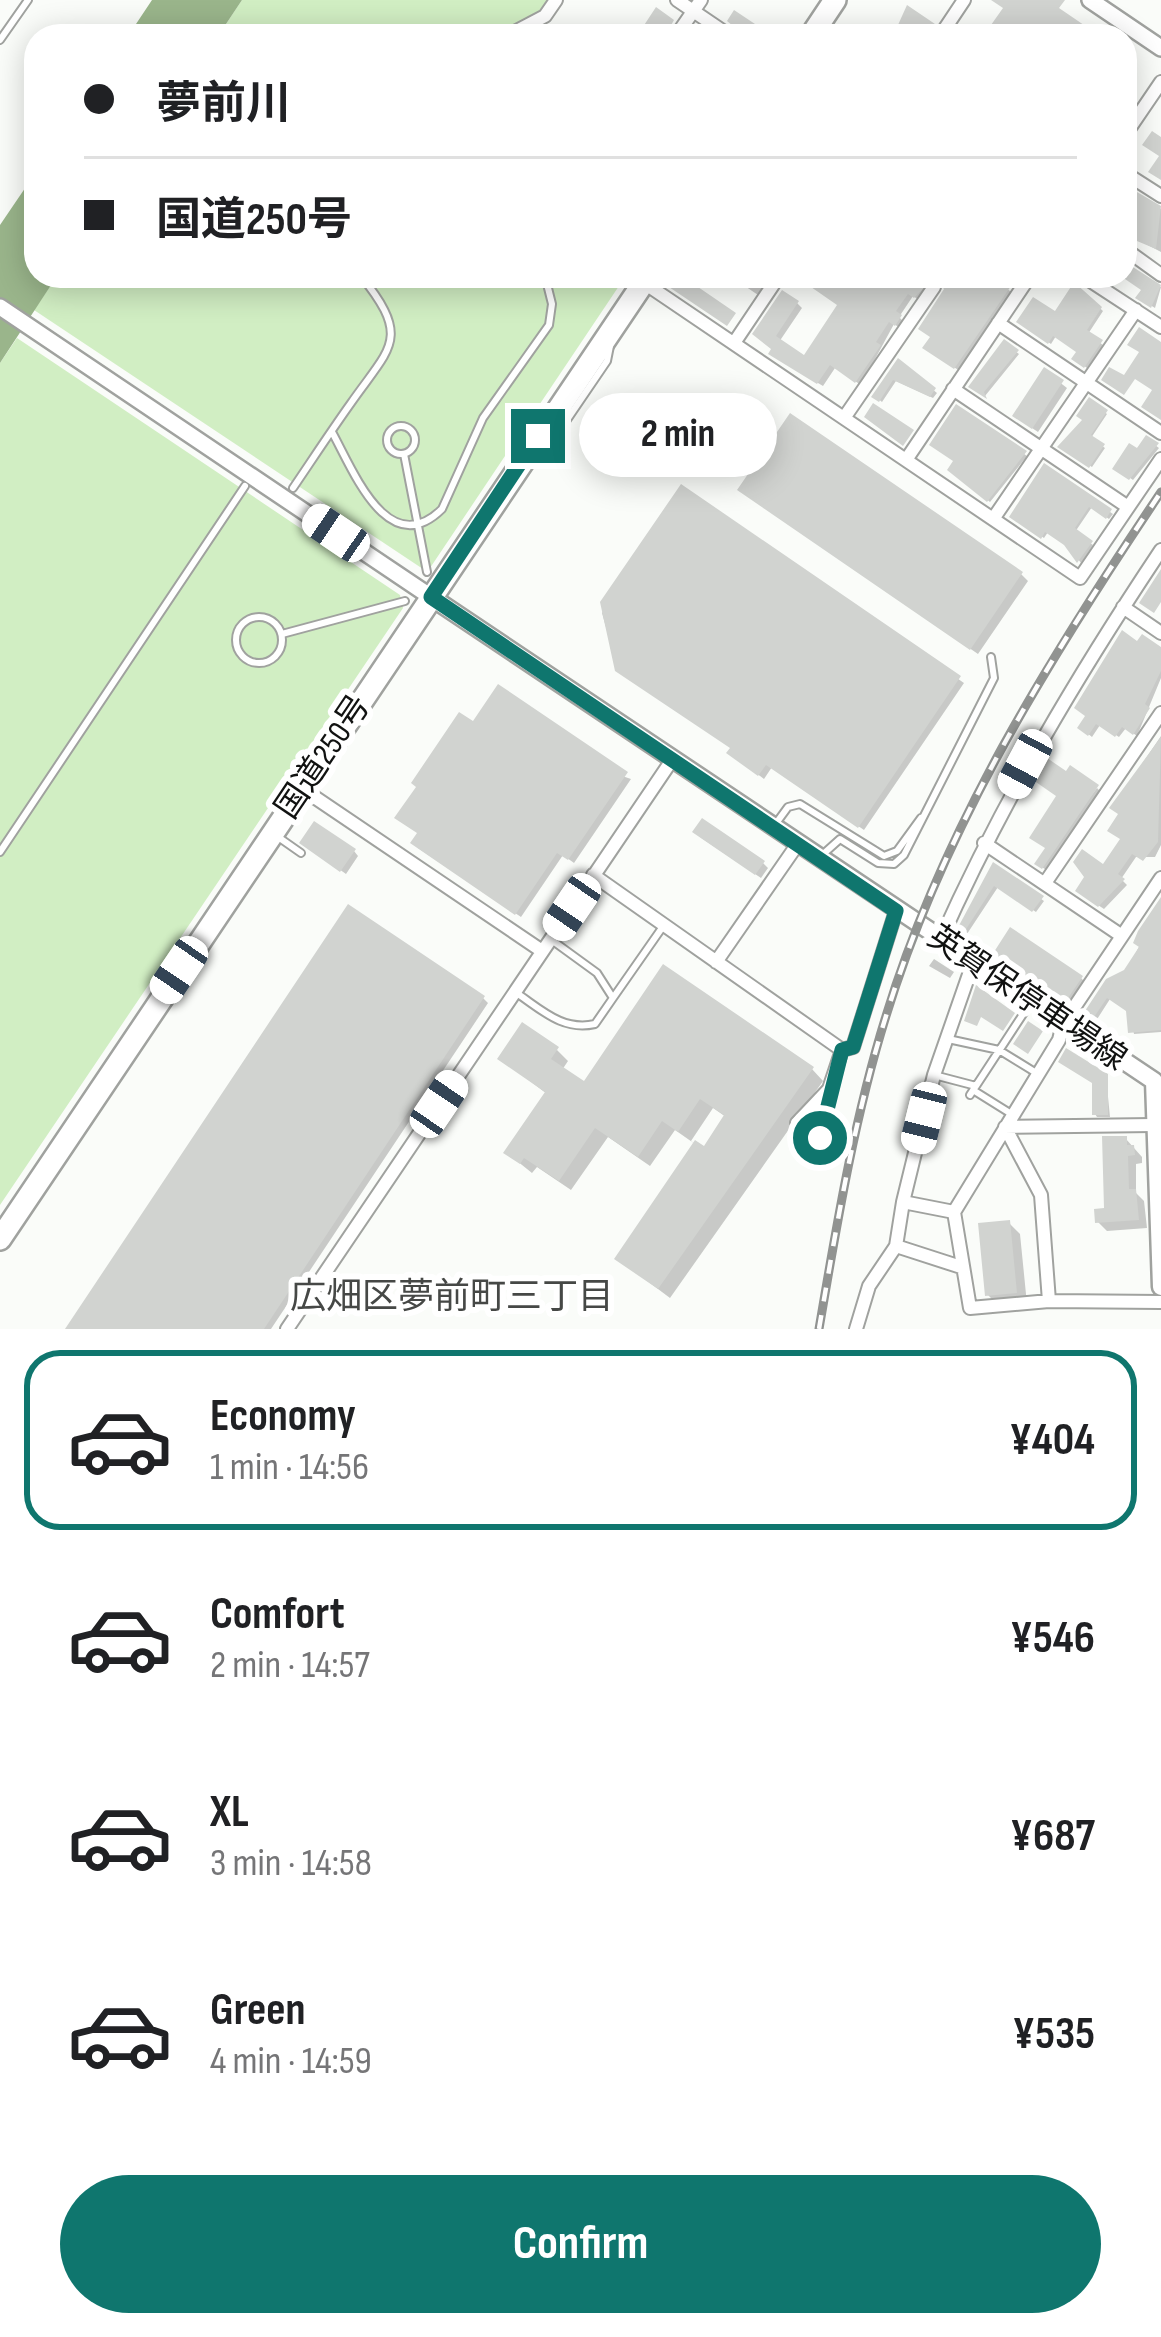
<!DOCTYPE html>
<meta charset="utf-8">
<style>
body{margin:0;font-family:"Sofia Sans Condensed","Noto Sans JP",sans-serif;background:#f6f6f6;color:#202124;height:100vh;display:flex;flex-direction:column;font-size:45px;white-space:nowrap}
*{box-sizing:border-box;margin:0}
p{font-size:39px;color:#757577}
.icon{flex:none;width:66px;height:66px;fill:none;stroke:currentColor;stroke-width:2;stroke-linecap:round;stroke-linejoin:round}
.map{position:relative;height:1329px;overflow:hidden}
.sheet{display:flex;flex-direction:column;background:#fff;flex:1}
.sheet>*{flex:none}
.guide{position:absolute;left:24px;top:24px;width:1113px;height:264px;border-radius:36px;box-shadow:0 6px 30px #0003;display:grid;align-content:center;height:264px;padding:0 60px;background:#fff}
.end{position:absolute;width:54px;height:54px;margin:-27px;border:15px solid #0f766e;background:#fff;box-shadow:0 0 0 6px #fff}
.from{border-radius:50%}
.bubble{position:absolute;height:84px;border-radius:42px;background:#fff;box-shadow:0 6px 30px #0003;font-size:39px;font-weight:700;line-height:84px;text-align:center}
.car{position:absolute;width:36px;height:72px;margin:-36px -18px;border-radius:15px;box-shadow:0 0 9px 3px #0007;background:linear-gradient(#fff 24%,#345 0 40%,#fff 0 76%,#345 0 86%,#fff 0)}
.guide b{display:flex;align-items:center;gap:42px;height:114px;font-size:45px}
.guide b+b{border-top:3px solid #e0e0e0}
.guide i{width:30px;height:30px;background:#202124}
ul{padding:21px 0 0;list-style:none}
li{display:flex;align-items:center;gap:36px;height:180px;margin:0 24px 18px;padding:0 36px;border:6px solid transparent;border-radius:36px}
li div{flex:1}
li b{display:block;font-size:45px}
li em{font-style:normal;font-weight:700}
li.selected{border-color:#0f766e}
li>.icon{width:108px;height:108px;stroke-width:1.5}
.cta{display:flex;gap:24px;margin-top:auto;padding:24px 60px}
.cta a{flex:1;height:138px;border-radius:72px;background:#0f766e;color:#fff;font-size:48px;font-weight:700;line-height:138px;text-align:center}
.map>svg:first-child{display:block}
.green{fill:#d1eec3}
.water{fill:#9ab58b}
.shadow{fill:#0003;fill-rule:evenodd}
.building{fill:#d1d3d0}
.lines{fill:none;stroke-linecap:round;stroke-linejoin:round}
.service-casing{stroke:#a0a29f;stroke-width:10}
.minor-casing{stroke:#a0a29f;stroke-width:16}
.tertiary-casing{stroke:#a0a29f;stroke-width:20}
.secondary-casing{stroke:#a0a29f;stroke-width:21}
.trunk-casing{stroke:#a0a29f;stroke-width:26}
.service{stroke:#fff;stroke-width:6}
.minor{stroke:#fff;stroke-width:12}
.tertiary{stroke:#fff;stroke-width:15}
.secondary{stroke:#fff;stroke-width:16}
.trunk{stroke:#fff;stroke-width:21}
.rail-casing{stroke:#919391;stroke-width:9}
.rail{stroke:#fff;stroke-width:4.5;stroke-dasharray:14;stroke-linecap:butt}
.route{stroke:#0f766e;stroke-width:15}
.labels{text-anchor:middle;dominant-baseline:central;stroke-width:12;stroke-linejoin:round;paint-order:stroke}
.street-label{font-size:33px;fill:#111211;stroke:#fff}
.neighbourhood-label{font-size:36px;fill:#464846;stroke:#fff}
</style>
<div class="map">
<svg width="1161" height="1329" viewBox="0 0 1161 1329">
<rect width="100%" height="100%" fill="#fafcf9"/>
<path class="green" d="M242 0H547L538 14 496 36H218Z
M57 276H617L623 280 430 568 423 569 34 310Z
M17 338 400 595 403 608 0 1205V363Z"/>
<path class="water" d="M152 0H242L218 36H128Z
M36 172V276H57L0 363V225Z"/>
<path class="shadow" d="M851 27 864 36H843Z
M1125 188 1161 209V252L1127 234Z
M1125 263 1161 287 1155 308 1142 300 1144 290 1122 276Z
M730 276H751L766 290 761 297Z
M822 276H988L1013 293 960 371 930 352 948 289 942 280 930 284 919 300 913 296 899 317 904 322 900 328 894 324 861 385 835 368 823 386 776 358 775 350 756 334 797 303 802 308 779 342 804 359 840 306Z
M1075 286 1103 311 1088 334 1103 345 1087 368 1075 359 1079 352 1056 336 1051 344 1020 322 1056 315Z
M1004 343 1019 354 985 396 972 386Z
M899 362 937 393 933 398 896 381 882 402 875 396Z
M1045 371 1067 388 1038 432 1020 420Z
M1090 401 1107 414 1091 438 1105 448 1092 467 1061 447 1085 420Z
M957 408 1027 456 990 502 953 471Z
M1147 439 1159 448 1133 480 1116 468Z
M1045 467 1113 514 1109 519 1092 507 1075 532 1093 545 1081 563 1068 546 1048 532 1044 538 1013 517Z
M682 488 964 683 864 830 772 767 764 779 735 757 733 749 618 670 602 613Z
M748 496 1021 574 1028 581 978 654Z
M1138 645 1161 650V678L1137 736 1126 728 1119 737 1100 725 1092 737 1081 728Z
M473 725 631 779 574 863 563 855 521 917 418 848 420 834Z
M1161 736V845L1155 857H1136L1121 879 1127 885 1104 909 1083 895 1123 840 1121 815 1112 808Z
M1097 788 1100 791 1046 870 1038 864Z
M700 837 763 863 768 868 761 878Z
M308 847 354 851 358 856 346 874Z
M994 866 1044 901 1036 912 998 887 965 937 959 932Z
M1161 902V1032L1134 1034 1129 1011 1110 999 1094 1024 1085 1016 1126 973Z
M934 959 954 972 950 978 929 966Z
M1000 959 1081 978 1086 983 1070 1007Z
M483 998 488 1003 271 1329H69Z
M557 1050 568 1061 562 1070 585 1085 812 1069 823 1081 670 1298 618 1259 695 1144 675 1130 650 1166 608 1137 571 1190 537 1167 532 1173 507 1153 547 1094 501 1059ZM713 1108 726 1117 704 1150 691 1141Z
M1106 1076 1110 1117H1097L1095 1114Z
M1126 1139 1142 1157V1163L1136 1164V1193L1144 1201 1147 1228 1107 1231 1098 1222 1107 1211Z
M1009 1223 1020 1234 1027 1304 999 1306 988 1295Z"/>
<path class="building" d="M991 0H1065L1059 8 1100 36H1007L991 25 1003 8Z
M907 5 935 24 930 36H893Z
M656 7 674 20 665 36H637Z
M734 10 773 36H745L727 21Z
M1152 131 1161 137V180L1148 172 1159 156 1142 145Z
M1125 185 1161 206 1156 249 1125 236Z
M1125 262 1161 285 1151 308 1135 298 1141 290 1125 279Z
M668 276H682L736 313 727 326 663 283Z
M818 276H996L1011 286 954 369 922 348 930 337 918 329 944 289 934 277 914 298 908 294 896 311 902 315 895 326 889 322 876 342 881 345 855 383 830 365 817 384 768 354 771 349 752 334 782 290 799 301 776 336 804 355 837 305 811 287Z
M1074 282 1102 307 1087 330 1103 340 1084 368 1071 359 1076 352 1053 336 1048 344 1016 322 1033 297 1055 311Z
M1139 327 1161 342V420L1141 407 1152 390 1135 379 1124 395 1101 380 1109 367 1124 375 1139 352 1127 345Z
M1004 339 1019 350 984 392 987 399 968 387Z
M898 358 936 388 930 397 893 380 879 402 871 397Z
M1044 367 1064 380 1032 429 1012 416Z
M1089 397 1108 410 1091 435 1105 444 1089 468 1057 447 1082 420 1076 416Z
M873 403 914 430 903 446 864 417Z
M956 404 1027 451 987 502 947 470 953 461 929 445Z
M790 413 1023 572 970 650 737 490Z
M1146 435 1159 443 1129 480 1112 469 1129 443 1137 448Z
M1044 463 1112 509 1106 519 1089 507 1075 528 1093 541 1077 563 1064 545 1045 532 1041 539 1009 517Z
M681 484 961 676 858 828 766 765 758 776 726 753 730 748 615 671 600 602Z
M1161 569V602L1154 613 1139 603Z
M1122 630 1137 641 1142 634 1161 647V671L1145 704 1150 708 1133 735 1122 727 1115 737 1096 724 1088 736 1077 728 1085 716 1074 708Z
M498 684 628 772 568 860 557 853 515 915 410 843 417 833 394 818 416 787 411 783 459 712 473 721Z
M1161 737 1158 842 1143 861 1132 854 1118 874 1125 879 1098 907 1075 891 1084 877 1073 862 1082 849 1103 864 1120 839 1107 831 1118 814 1109 808Z
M1047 758 1066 771 1070 765 1099 785 1042 869 1034 864 1045 848 1029 838 1056 796 1033 780Z
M702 818 765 861 755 875 692 832Z
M314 821 356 849 340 872 299 843Z
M993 862 1044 896 1032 912 994 886 961 937 955 933Z
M1161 897V1030L1128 1033 1126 1011 1107 998 1090 1023 1081 1017 1106 979 1124 970 1139 947 1133 943 1138 931Z
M348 904 485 996 264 1329H65Z
M1010 927 1083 976 1064 1004 992 955Z
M663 964 814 1067 658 1289 614 1259 695 1140 704 1146 724 1115 700 1099 678 1132 662 1121 638 1157 595 1128 559 1181 524 1158 520 1164 503 1153 545 1092 497 1059 522 1022 559 1047 551 1059 584 1081Z
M976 985 1015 1013 1003 1031 981 1017 977 1026 964 1021Z
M1028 1021 1043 1031 1028 1054 1013 1044Z
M1066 1048 1108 1074V1115H1092V1083L1058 1062Z
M1102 1136H1127V1145H1134L1135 1155 1128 1156 1129 1189H1136L1139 1220 1095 1223 1094 1209 1104 1208Z
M1010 1220 1017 1293 985 1296 978 1223Z"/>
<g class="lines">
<g class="service-casing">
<path id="service" d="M0 40 28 0
M387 440a14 14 0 1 1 28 0a14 14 0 1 1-28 0Z
M332 432C353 470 388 562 442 509L483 418 549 325 552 304 545 276
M404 454 427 572
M532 463 541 458 607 361 610 346
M293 488C312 460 331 431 351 403 390 347 412 339 361 276
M236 640a23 23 0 1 1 46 0a23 23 0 1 1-46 0Z
M282 634 405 601
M777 822 788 807 800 804 884 856 897 851 921 818
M281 839 301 853
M0 852 245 486
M821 856 840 839 878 863 894 864 904 855 994 678 991 657
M518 994C543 1011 563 1031 595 1024L613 998 597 973 553 941
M613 998 664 925
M948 1039 999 1050 1038 1074
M934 1075 976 1086
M973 1090 1013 1115
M970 1095 1031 1002"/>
</g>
<g class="minor-casing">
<path id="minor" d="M677 0 730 36
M507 36 545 16 556 0
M676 36 701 0
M940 36 964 0
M1125 135 1161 82
M1125 173 1161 196
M1125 249 1161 275
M634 276 1080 578 1161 459
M1083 276 1161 327
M998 323 1161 433
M734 343 779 276
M953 389 1128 507
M844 418 934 287
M906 460 1030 276
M993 519 1136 310
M1123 607 1161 633
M301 788 542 951
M984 843 1122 936
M593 875 842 1050
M1161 878 1063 1024 1059 1040 954 1212 970 1308 1049 1301 1161 1302
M1045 883 1161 713
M940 941C1002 802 1077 676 1161 550
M716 962 797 845
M829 1089 819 1138 797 1123 829 1089 842 1050 853 1047 896 911
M1005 1127 1041 1195 1049 1301
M1005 1127 1153 1125
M954 1212 903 1202 934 1075 973 963
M896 1246 961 1267
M287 1329 672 760
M856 1329 869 1286 896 1246 903 1202"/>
</g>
<g class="tertiary-casing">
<path id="tertiary" d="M1090 0 1161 48
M0 307 431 597"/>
</g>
<g class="secondary-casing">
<path id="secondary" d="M431 597 1154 1081 1161 1287"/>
</g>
<g class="trunk-casing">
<path id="trunk" d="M811 36 835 0
M0 1239 648 276"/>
</g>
<use href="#service" class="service"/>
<use href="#minor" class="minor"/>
<use href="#tertiary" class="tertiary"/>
<use href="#secondary" class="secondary"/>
<use href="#trunk" class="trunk"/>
<g class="rail-casing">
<path id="rail" d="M819 1329C837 1223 854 1119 886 1016 944 826 1051 656 1161 492"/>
</g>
<use href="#rail" class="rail"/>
</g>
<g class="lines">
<path class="route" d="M538 436 431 597 896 911 853 1047 842 1050 820 1138"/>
</g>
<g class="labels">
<g class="street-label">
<text transform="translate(323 757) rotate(-56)">国道250号</text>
<text transform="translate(1027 998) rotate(34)">英賀保停車場線</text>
</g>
<g class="neighbourhood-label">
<text x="452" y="1297">広畑区夢前町三丁目</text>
</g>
</g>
</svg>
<i class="end from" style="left:820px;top:1138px"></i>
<i class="end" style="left:538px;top:436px"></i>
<div class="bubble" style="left:579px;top:393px;width:198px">2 min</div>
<i class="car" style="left:336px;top:533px;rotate:304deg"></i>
<i class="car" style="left:1025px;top:764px;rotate:208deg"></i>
<i class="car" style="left:572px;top:907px;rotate:214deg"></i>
<i class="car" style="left:179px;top:970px;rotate:214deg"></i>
<i class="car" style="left:439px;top:1104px;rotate:34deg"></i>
<i class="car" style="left:924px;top:1118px;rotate:194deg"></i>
<div class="guide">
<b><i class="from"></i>夢前川</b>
<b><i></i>国道250号</b>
</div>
</div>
<section class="sheet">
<ul>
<li class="selected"><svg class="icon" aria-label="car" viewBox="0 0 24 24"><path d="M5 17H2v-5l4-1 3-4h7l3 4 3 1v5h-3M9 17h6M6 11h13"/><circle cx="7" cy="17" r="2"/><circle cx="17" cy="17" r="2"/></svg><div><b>Economy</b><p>1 min · 14:56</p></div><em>¥404</em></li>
<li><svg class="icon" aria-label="car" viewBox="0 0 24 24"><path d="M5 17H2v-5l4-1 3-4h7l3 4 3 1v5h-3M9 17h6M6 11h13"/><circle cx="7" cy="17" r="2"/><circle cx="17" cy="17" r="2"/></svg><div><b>Comfort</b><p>2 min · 14:57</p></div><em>¥546</em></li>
<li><svg class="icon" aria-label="car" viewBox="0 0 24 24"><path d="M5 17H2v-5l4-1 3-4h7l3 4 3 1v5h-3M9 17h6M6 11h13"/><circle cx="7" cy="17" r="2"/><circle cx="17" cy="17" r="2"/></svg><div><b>XL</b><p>3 min · 14:58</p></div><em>¥687</em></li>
<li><svg class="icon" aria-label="car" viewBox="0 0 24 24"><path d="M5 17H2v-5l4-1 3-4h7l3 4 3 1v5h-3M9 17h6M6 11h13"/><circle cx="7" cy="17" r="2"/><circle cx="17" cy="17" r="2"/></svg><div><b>Green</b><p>4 min · 14:59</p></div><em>¥535</em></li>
</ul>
<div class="cta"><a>Confirm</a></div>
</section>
